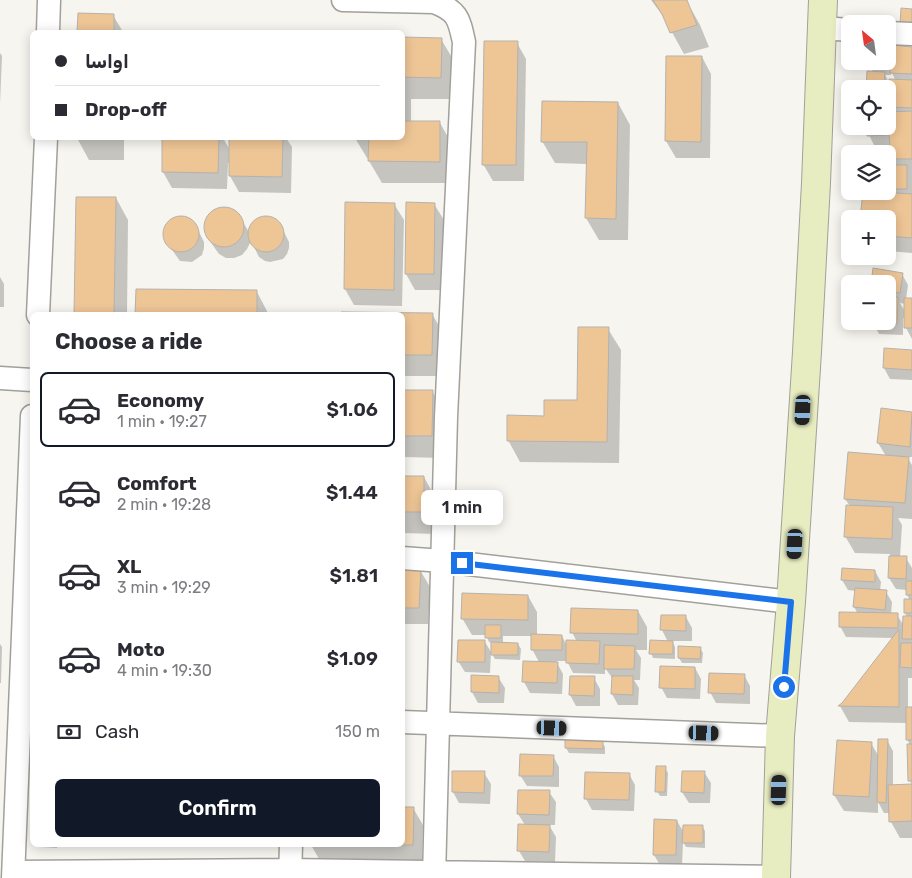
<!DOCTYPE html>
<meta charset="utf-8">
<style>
body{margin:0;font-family:Rubik,"Noto Naskh Arabic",sans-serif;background:#f2f2f3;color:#2b2b33;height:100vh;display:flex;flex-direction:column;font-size:19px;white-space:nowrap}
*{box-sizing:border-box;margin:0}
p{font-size:16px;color:#7c7c81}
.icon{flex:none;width:28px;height:28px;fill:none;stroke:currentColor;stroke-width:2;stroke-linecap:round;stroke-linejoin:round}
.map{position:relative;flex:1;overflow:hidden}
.drawer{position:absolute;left:30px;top:312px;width:375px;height:535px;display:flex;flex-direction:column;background:#fff;border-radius:8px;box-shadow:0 2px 12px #0003}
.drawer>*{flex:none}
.guide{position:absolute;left:30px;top:30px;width:375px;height:110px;border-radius:8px;box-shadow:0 2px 12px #0003;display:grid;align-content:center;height:110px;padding:0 25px;background:#fff}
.needle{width:32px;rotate:331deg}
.tools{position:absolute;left:841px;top:15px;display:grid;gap:10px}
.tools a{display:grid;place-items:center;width:55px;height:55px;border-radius:8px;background:#fff;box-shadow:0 2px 12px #0003;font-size:25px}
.end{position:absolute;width:22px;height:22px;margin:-11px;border:6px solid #1a73e8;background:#fff;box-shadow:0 0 0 2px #fff}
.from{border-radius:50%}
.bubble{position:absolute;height:35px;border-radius:8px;background:#fff;box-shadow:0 2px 12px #0003;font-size:16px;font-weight:600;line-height:35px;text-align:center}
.car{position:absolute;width:15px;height:30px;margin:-15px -8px;border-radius:6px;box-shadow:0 0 4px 1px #0007;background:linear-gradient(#222 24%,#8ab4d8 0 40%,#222 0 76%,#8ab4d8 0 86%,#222 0)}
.guide b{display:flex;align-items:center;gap:18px;height:48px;font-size:19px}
.guide b+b{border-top:1px solid #e1e1e2}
.guide i{width:12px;height:12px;background:#2b2b33}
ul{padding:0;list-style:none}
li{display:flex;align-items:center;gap:15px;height:75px;margin:0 10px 8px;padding:0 15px;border:2px solid transparent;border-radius:8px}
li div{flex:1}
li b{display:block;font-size:19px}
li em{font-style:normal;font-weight:600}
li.on{border-color:#111827}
li>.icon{width:45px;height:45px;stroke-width:1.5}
h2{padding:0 25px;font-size:22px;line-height:60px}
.pay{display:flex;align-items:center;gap:12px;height:55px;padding:0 25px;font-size:19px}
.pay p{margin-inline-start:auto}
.button{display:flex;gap:10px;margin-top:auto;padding:10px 25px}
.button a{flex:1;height:58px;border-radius:8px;background:#111827;color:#fff;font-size:20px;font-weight:600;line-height:58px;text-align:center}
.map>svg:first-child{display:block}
.shadow{fill:#0003;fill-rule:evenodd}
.building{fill:#eec696;stroke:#b5b1ad}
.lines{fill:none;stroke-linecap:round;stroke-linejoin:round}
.street-casing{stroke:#a2a09b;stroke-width:25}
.secondary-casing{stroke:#a2a09b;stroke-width:30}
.street{stroke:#fff;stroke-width:22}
.secondary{stroke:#e7ecc1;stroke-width:28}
.route{stroke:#1a73e8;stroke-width:6}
</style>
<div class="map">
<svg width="912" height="878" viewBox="0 0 912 878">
<rect width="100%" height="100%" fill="#f7f5ef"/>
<path class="shadow" d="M651 0H686L700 25 709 47 684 54 663 16Z
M79 14 113 15 123 32H79Z
M402 39H441L454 61 453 99H411V122L440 123 452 144 451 183H382L369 161V158H367L355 138H402Z
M517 43 526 59 524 181H493L483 164Z
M888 48 893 57 912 48V253L888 251V219L864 191H888V154L876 149 869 135 888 126V89H867L873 72 868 61H888ZM891 71 896 81 890 84 885 75H891ZM889 106 893 113H889Z
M0 53 2 56 0 104Z
M667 57H702L711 74 710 158H676L666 141Z
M618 103 630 125 628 240H599L586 218 587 164 555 163 542 141Z
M77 138H124V160H89Z
M163 138H223L230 150V138H286L292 147 291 193 239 192 230 176V163H228L227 189 172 188 163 172Z
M116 198 128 220 127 315H75Z
M394 204 404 220 402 306 354 305 345 289Z
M434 204 444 220 443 290H415L406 274Z
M226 208 233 210 239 216 249 232 251 226 256 220 262 217H269L275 219 280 224 289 242V248L287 254 283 259 270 262 265 261 259 257 251 241 247 249 242 255 234 258H226L219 254 207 237 205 224 212 212 218 209Z
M177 217 190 219 195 224 204 242V248L202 255 192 262 180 261 165 240 164 233 166 226 171 220Z
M859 256H876V262L862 261Z
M902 274 908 285 906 300H912V339L906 328V318H903V335L879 334 873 323V321H888V284ZM900 303 906 304V313Z
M0 277 4 284V307H0Z
M257 292 269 315H136Z
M432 314 445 336 444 376H402V315H342Z
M608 329 621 350 619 463 520 462 508 440 545 417 578 401Z
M912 351V380L890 379 884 368Z
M402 391H432L445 413 444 458 402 457Z
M882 410 912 413V457H907L912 465V519L898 518 902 525 900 557 906 558 912 568V678H908V708H912V785L910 781V745L907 739V723L849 722 840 706 894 638 846 637 840 626 858 614 854 607 856 591 848 590 842 580 875 571 881 582 880 591 886 592 892 602 891 615H897L904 626 907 617 905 613 910 600 907 595V590L896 589 889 578 890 554 855 553 845 536 850 506 845 499 886 456 878 443Z
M402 477H424L436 499V534L402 533Z
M402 570H420L430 587 428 624H402Z
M528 596 537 612V636H562L567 646 577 642 572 632 638 611 647 627V650H636L641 658 640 680H634L639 688 638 705H618L612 694 613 679 605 668V674L573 673 567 661H556L563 674 562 694 530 693 524 682V662H539L532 649V636H503V644H518L521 649 520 660 495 659 492 654 493 643 489 642 486 635H472L462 618Z
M686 617 692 628V641H672L675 647V659L653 658 651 653 668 642 662 630Z
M485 642 491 652 490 673 465 672 458 661Z
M0 644 2 647 1 683H0Z
M700 648 703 653 702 663H682L679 658Z
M695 668 701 679 700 699 667 698 661 687Z
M744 675 750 686V704L716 703 710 692Z
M498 677 505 688 504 703H478L472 692Z
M594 678 600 689V706H576L570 695Z
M887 740 893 751V786L912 785V838H900L891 822 890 813H884L878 802V813L844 811 834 795 871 743 879 757Z
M566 741 602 742 605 747V754L569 753 566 748Z
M553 756 559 767V787L527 786 520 775Z
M665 768 668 773 667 796H660L657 791Z
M454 772 484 773 491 784 490 804 459 803 453 792Z
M704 772 711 783 710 803H689L682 792Z
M629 774 635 785 634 811 592 810 586 799Z
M549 792 556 802 555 825H549L556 837 555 862 525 861 519 851 525 825 518 814Z
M413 808 423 825 422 861 319 859 311 845H402Z
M677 821 684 833 702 826 705 831V848L686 847 683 842 682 866 660 865 654 855Z
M41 845H57V848L42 847Z
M77 845H122V847Z"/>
<path class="building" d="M653 0H687L697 25 670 33 662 14Z
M901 8 912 9V26L900 25Z
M78 13 114 14V32H77Z
M402 37 442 38 441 78 402 77Z
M484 41H518L516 165H482Z
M892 45 912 47V74L890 73Z
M666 56H702L701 142 665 141Z
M867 71 885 72 884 89H866Z
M889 79 912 80V108L888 107Z
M542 101 618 102 616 219 585 218 587 142H541Z
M912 111V159H890V158H888V154H867L866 148 890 147 889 135 867 136V126H888V112Z
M402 121H440V162L368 161 369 138H402Z
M162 138H219L218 173 162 172Z
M229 138H283L282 177 229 176Z
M888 165H907V189H888Z
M863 191 912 194V238L888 236V219H860Z
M76 197H116L114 315H74Z
M345 202 395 203 394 290 344 289Z
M406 202 435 203 434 274H405Z
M204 227a20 20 0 1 1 40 0a20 20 0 1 1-40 0Z
M248 234a18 18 0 1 1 36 0a18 18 0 1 1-36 0Z
M163 234a18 18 0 1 1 36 0a18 18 0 1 1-36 0Z
M873 268 903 273 900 293 888 292V284H871Z
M136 289 257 290V315H135Z
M888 297H898L897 324 872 323V321H888Z
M904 298H912V328H904Z
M341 312 433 313 432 355H402V315H341Z
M578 327H609L607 442 507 441V415L544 416V400H577Z
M884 348 912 350V370L883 368Z
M402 390H433L432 436H402Z
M881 408 912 412 910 447 877 443Z
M848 452 909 457 905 503 844 499Z
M402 476H424V512H402Z
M846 505 893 507 892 539 844 537Z
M889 556H907L906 579 888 578Z
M402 568 421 569 419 608H402Z
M842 568 875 570V582L841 580Z
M906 581H912V595H906Z
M855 588 887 590 885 610 853 607Z
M462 593 528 595V620L461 619Z
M904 599H912V613H904Z
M571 608 638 610V634L570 633Z
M839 612 898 613V628L839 627Z
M661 615H686V631L660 630Z
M903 616H912V639H902Z
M485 625H501V638H485Z
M899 629V707L838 706 842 703Z
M531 634 562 635V650H531Z
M458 640H485V662H457Z
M566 640 600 641 599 664 566 663Z
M650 640 673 641V654H649Z
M491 642 518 643V655H491Z
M901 643H912V668L900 667Z
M604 645 635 646 634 669H604Z
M678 646 701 647 700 659 678 658Z
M523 661 558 662 557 683 522 682Z
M660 666 695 667V689L659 688Z
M709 673 745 674 744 694 708 693Z
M471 675 499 676V693L471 692Z
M570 676H595L594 696 569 695Z
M612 676H633V695L611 694Z
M906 707H912V740H906Z
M565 739 603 740V749L565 748Z
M878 739H888L886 803 877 802Z
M837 740 872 742 869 797 833 795Z
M907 744H912V781H908Z
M520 754 554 755 553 776H519Z
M656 766H666L665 792H655Z
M452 771H485L484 793 452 792Z
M682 771H705L704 793 681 792Z
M585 772 630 773 629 800 584 799Z
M912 784V821L889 822 888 785Z
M518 790H550L549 815 517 814Z
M402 807H414L413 845H402Z
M654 819 677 820 676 855H653Z
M518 824 550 825 549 852 517 851Z
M683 825H703V843H682Z"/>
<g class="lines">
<g class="street-casing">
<path id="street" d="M343 0 434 2C458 11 459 19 464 42L446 417 434 878
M822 28 850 30
M48 32 49 0
M888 33 912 34
M38 315 46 138
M0 378 32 380
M402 558 443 561 791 602
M402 722 780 736
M14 872 290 870 776 877
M13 878 32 416
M290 878 291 845"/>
</g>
<g class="secondary-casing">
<path id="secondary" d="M776 878 780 736 791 602 807 352 816 183 823 0"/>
</g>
<use href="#street" class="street"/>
<use href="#secondary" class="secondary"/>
</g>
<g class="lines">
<path class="route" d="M462 563 791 602 784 687"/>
</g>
</svg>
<div class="tools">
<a><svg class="needle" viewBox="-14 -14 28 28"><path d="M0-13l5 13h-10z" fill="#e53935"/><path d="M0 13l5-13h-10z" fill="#7c7c81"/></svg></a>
<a><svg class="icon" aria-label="locate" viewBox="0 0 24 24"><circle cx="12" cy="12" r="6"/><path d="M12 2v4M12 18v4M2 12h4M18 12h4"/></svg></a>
<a><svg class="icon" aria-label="layers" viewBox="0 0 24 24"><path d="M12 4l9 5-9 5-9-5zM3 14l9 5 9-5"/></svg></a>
<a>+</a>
<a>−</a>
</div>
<i class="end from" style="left:784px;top:687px"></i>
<i class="end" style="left:462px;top:563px"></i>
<div class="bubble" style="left:421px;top:490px;width:82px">1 min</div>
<i class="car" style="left:803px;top:410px;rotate:183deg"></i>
<i class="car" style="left:795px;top:544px;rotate:183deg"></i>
<i class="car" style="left:552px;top:728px;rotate:92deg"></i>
<i class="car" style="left:704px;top:733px;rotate:92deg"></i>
<i class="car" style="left:779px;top:790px;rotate:2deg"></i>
<div class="guide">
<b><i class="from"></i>اواسا</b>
<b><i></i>Drop-off</b>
</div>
<section class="drawer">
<h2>Choose a ride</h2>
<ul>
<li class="on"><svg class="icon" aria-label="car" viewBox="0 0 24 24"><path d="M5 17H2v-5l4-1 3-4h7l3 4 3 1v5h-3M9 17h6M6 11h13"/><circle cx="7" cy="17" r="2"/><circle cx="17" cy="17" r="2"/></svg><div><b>Economy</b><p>1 min · 19:27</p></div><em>$1.06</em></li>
<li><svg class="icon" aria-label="car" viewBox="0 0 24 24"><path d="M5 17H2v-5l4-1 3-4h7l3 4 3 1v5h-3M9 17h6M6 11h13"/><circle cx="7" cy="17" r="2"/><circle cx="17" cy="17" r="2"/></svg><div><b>Comfort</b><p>2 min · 19:28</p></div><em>$1.44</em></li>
<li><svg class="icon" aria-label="car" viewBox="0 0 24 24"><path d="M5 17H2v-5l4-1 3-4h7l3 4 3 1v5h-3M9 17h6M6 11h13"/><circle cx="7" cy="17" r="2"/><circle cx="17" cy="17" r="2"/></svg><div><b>XL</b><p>3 min · 19:29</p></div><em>$1.81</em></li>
<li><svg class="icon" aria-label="car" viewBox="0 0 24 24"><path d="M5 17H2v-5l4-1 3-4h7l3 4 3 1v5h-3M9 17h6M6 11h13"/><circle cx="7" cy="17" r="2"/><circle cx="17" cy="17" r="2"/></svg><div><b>Moto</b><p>4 min · 19:30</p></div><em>$1.09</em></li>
</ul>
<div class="pay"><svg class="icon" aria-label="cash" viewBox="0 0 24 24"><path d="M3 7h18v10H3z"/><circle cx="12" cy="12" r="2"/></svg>Cash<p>150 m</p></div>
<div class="button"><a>Confirm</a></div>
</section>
</div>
